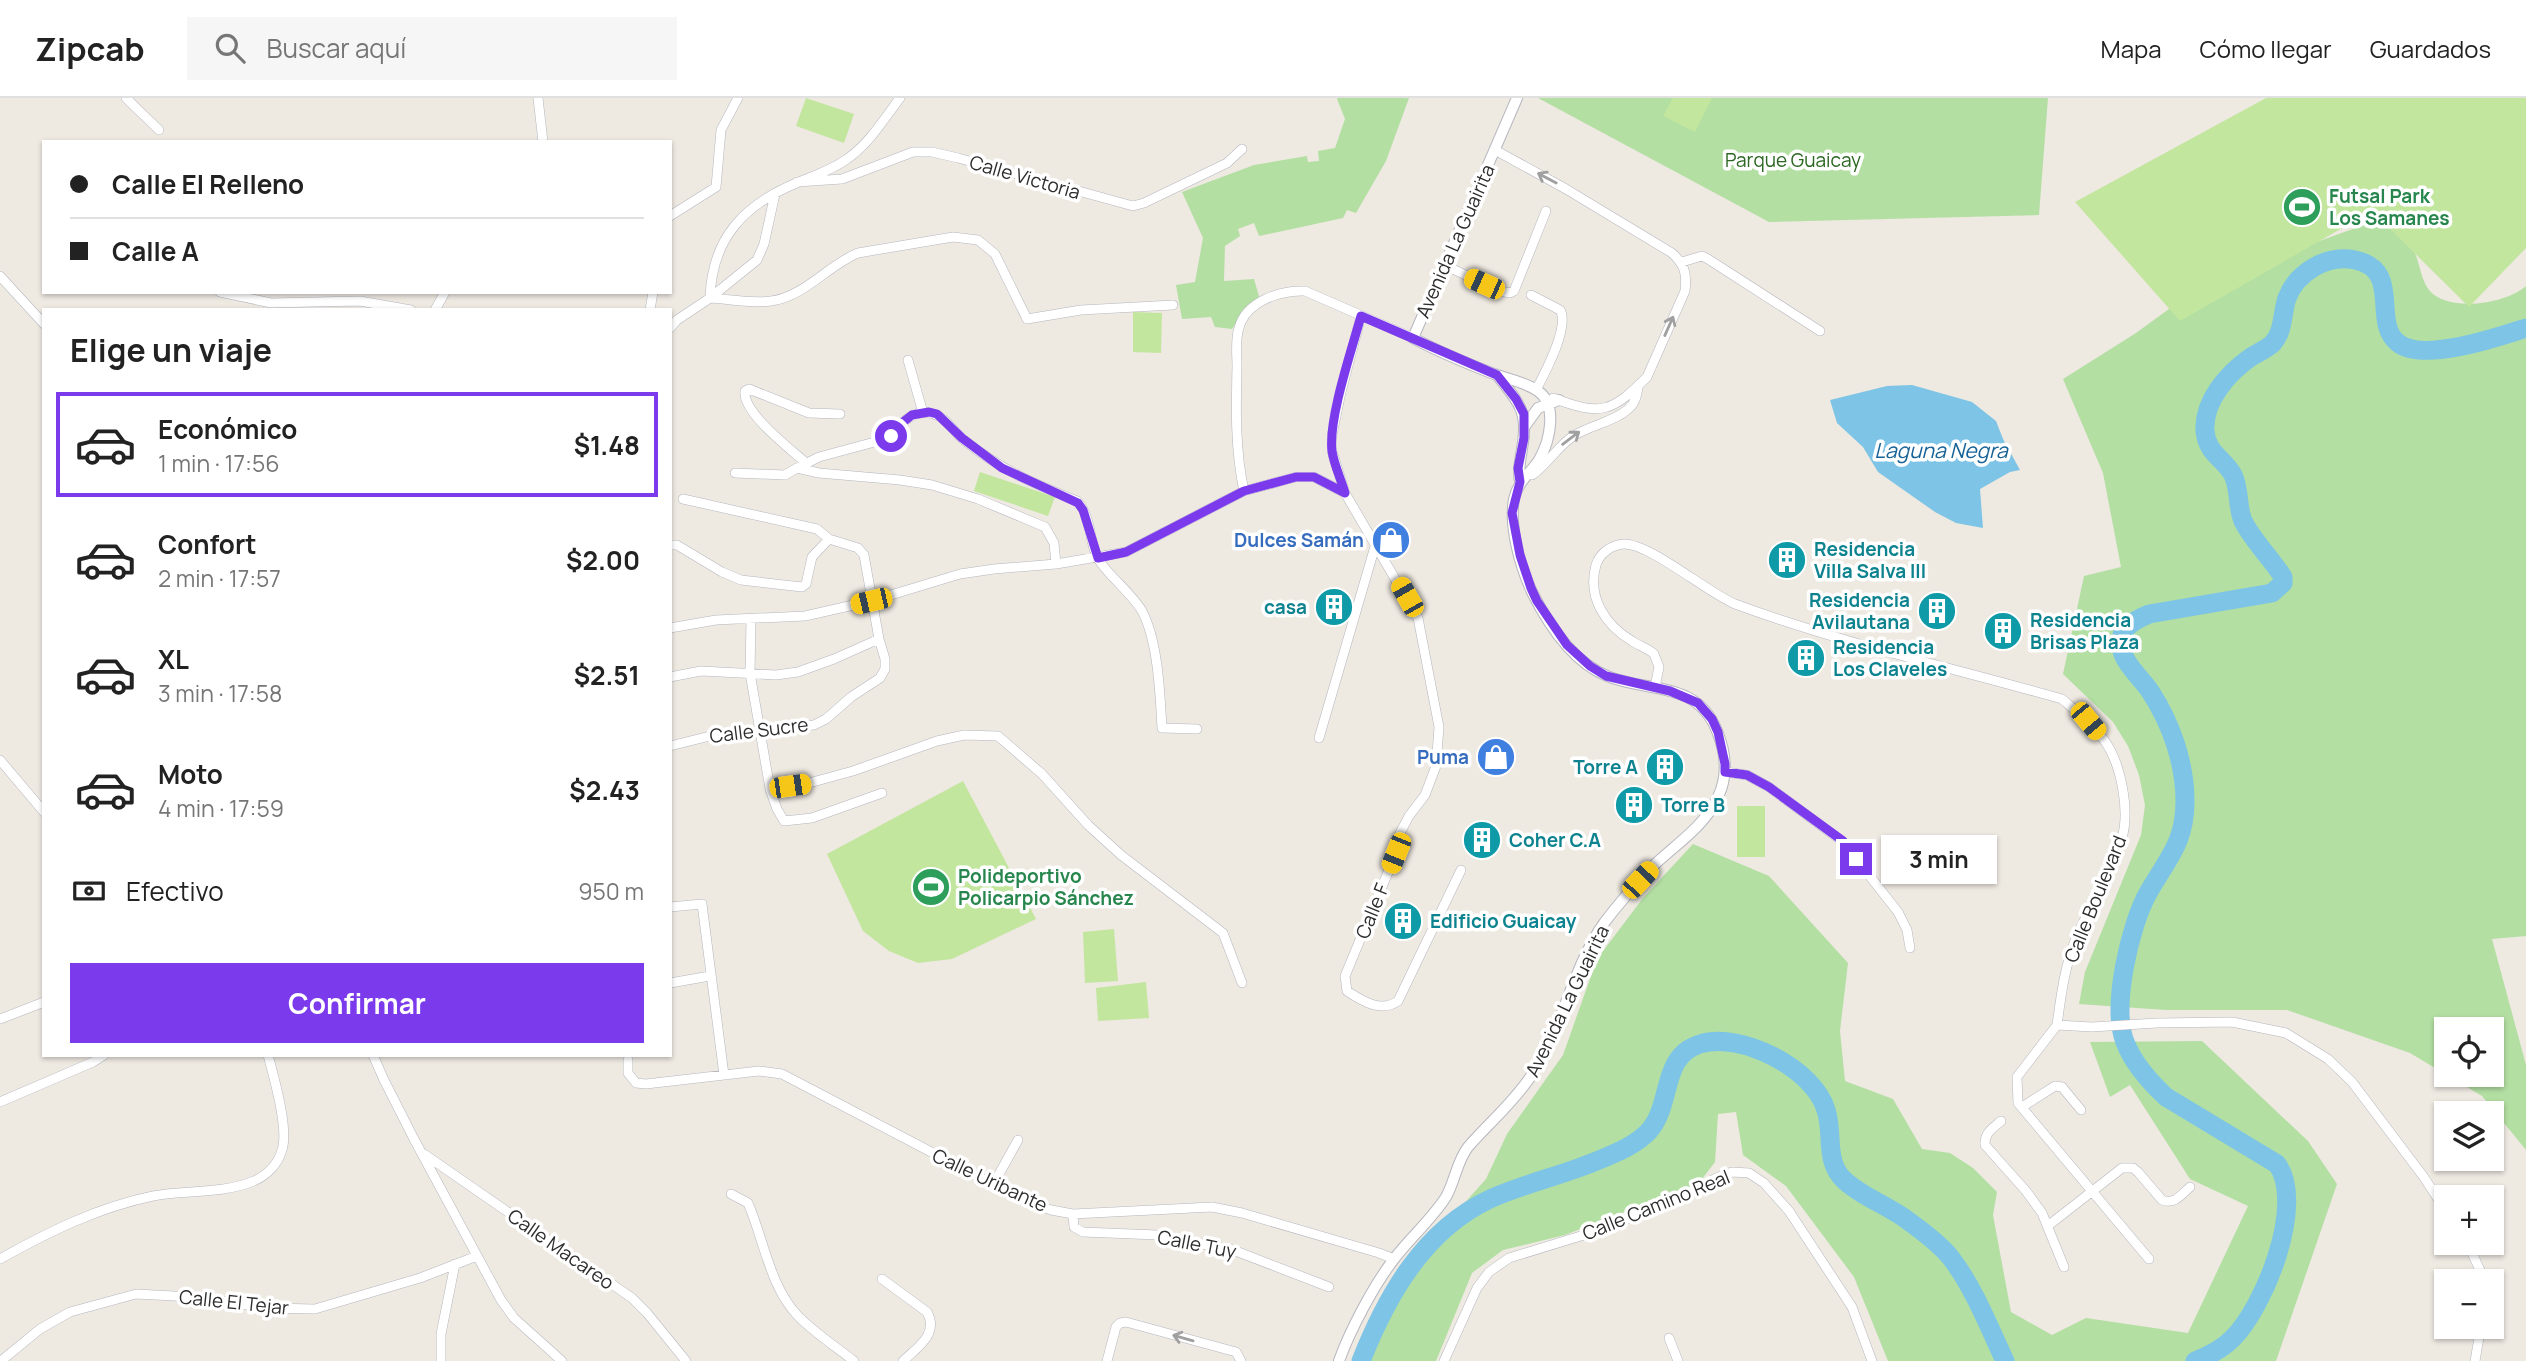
<!DOCTYPE html>
<html lang="es">
<meta charset="utf-8">
<style>
body{margin:0;font-family:Manrope,sans-serif;background:#f6f6f6;color:#222;height:100vh;display:flex;flex-direction:column;font-size:26px;white-space:nowrap}
*{box-sizing:border-box;margin:0}
p{font-size:23px;color:#767676}
.icon{flex:none;width:38px;height:38px;fill:none;stroke:currentColor;stroke-width:2;stroke-linecap:round;stroke-linejoin:round}
.map{position:relative;flex:1;overflow:hidden}
.side{position:absolute;left:42px;top:210px;width:630px;height:749px;display:flex;flex-direction:column;background:#fff;border-radius:0px;box-shadow:0 2px 5px #0004}
.side>*{flex:none}
.banner{position:absolute;left:42px;top:42px;width:630px;height:154px;border-radius:0px;box-shadow:0 2px 5px #0004;display:grid;align-content:center;height:154px;padding:0 28px;background:#fff}
.buttons{position:absolute;left:2434px;top:919px;display:grid;gap:14px}
.buttons a{display:grid;place-items:center;width:70px;height:70px;border-radius:0px;background:#fff;box-shadow:0 2px 5px #0004;font-size:35px}
.end{position:absolute;width:32px;height:32px;margin:-16px;border:9px solid #7c3aed;background:#fff;box-shadow:0 0 0 4px #fff}
.from{border-radius:50%}
.bubble{position:absolute;height:49px;border-radius:0px;background:#fff;box-shadow:0 2px 5px #0004;font-size:23px;font-weight:700;line-height:49px;text-align:center}
.car{position:absolute;width:21px;height:42px;margin:-21px -10px;border-radius:9px;box-shadow:0 0 5px 2px #0007;background:linear-gradient(#f5c518 24%,#345 0 40%,#f5c518 0 76%,#345 0 86%,#f5c518 0)}
.banner b{display:flex;align-items:center;gap:24px;height:66px;font-size:26px}
.banner b+b{border-top:2px solid #e0e0e0}
.banner i{width:18px;height:18px;background:#222}
ul{padding:0;list-style:none}
li{display:flex;align-items:center;gap:21px;height:105px;margin:0 14px 10px;padding:0 14px;border:4px solid transparent;border-radius:0px}
li div{flex:1}
li b{display:block;font-size:26px}
li em{font-style:normal;font-weight:700}
li.selected{border-color:#7c3aed}
li>.icon{width:63px;height:63px;stroke-width:1.5}
h2{padding:0 28px;font-size:32px;line-height:84px}
.pay{display:flex;align-items:center;gap:18px;height:77px;padding:0 28px;font-size:26px}
.pay p{margin-inline-start:auto}
.cta{display:flex;gap:14px;margin-top:auto;padding:14px 28px}
.cta a{flex:1;height:80px;border-radius:0px;background:#7c3aed;color:#fff;font-size:28px;font-weight:700;line-height:80px;text-align:center}
header{display:flex;align-items:center;gap:42px;box-sizing:border-box;height:98px;padding:0 35px;background:#fff;border-bottom:2px solid #e0e0e0}
header strong{font-size:33px}
nav{display:flex;gap:38px;margin-inline-start:auto;font-size:24px}
.search{width:490px;height:63px;background:#f6f6f6;display:flex;align-items:center;gap:18px;box-sizing:border-box;padding:0 24px;border-radius:0px;color:#767676;font-size:26px}
.map>svg:first-child{display:block}
.green{fill:#b3dfa3;fill-rule:evenodd}
.pitch{fill:#c3e69f}
.water{fill:#7dc4e6}
.lines{fill:none;stroke-linecap:round;stroke-linejoin:round}
.river{stroke:#7dc4e6;stroke-width:19}
.minor-casing{stroke:#b5b6bf;stroke-width:10}
.tertiary-casing{stroke:#b5b6bf;stroke-width:12}
.minor{stroke:#fff;stroke-width:9}
.tertiary{stroke:#fff;stroke-width:10}
.oneway{stroke:#a0a0a0}
.route{stroke:#7c3aed;stroke-width:9}
.labels{text-anchor:middle;dominant-baseline:central;stroke-width:7;stroke-linejoin:round;paint-order:stroke}
.park-label{font-size:19px;fill:#2b6721;stroke:#fff}
.street-label{font-size:19px;fill:#2d2d2d;stroke:#fff}
.leisure-label{font-size:19px;font-weight:bold;fill:#27864d;stroke:#fff;text-anchor:start}
.shop-label{font-size:19px;font-weight:bold;fill:#366cbe;stroke:#fff;text-anchor:end}
.culture-label{font-size:19px;font-weight:bold;fill:#0d838f;stroke:#fff;text-anchor:start}
.water-label{font-size:21px;font-style:italic;fill:#186397;stroke:#fff}
</style>
<header>
<strong>Zipcab</strong>
<div class="search"><svg class="icon" aria-label="search" viewBox="0 0 24 24"><circle cx="10" cy="10" r="6"/><path d="M15 15l6 6"/></svg>Buscar aquí</div>
<nav><a>Mapa</a><a>Cómo llegar</a><a>Guardados</a></nav>
</header>
<div class="map">
<svg width="2526" height="1263" viewBox="0 0 2526 1263">
<rect width="100%" height="100%" fill="#eee9e1"/>
<path class="green" d="M1338 0H1409L1386 63 1356 115 1347 112 1343 120 1259 138 1254 125 1238 131 1240 138 1225 148 1224 183 1254 181 1260 202 1247 209 1232 231 1215 229 1211 219 1182 221 1176 187 1195 184 1203 140 1182 94 1254 67 1307 58 1308 64 1319 63 1318 53 1335 50 1345 21 1337 1Z
M1538 0H2048L2039 117 1769 124Z
M2375 123H2387C2395 131 2408 140 2413 151 2420 164 2420 180 2429 192 2448 215 2506 206 2526 188V838L2492 841 2526 967V1052L2482 998 2410 955 2287 912H2166L2079 906 2085 874 2141 737 2145 707 2139 677 2128 648 2113 624 2063 576 2084 478 2121 469 2103 375 2063 281 2136 235 2206 184ZM2446 931H2492V976H2446Z
M1693 746 1769 778 1848 865 1840 933 1845 983 1893 1001 1922 1051 1950 1055 1973 1070 1997 1094 1993 1117 2011 1214 2052 1237 2086 1220 2188 1235 2248 1108 2190 1081 2130 987 2110 999 2090 944 2202 943 2308 1043 2337 1086 2276 1263H1888L1854 1179 1786 1088 1743 1057 1736 1014 1718 1016 1715 1064 1699 1085 1565 1137 1503 1152 1472 1175 1436 1263H1355L1386 1193 1486 1081 1507 1036 1563 957 1597 861 1643 800Z"/>
<path class="pitch" d="M806 0 854 16 844 45 796 28Z
M1673 0H1712L1695 34 1663 18Z
M2266 0H2526V150L2469 209 2372 113 2180 223 2075 104Z
M1133 214 1162 215 1161 255 1133 254Z
M980 374 1055 399 1048 418 974 393Z
M963 683 1036 821 952 861 918 865 889 853 863 833 827 756Z
M1737 708H1765V759H1737Z
M1114 831 1118 883 1085 885 1083 834Z
M1146 884 1149 920 1098 923 1096 890Z"/>
<path class="water" d="M1912 287 1972 304 1996 323 2003 341 2020 372 2010 374 1980 391 1983 430 1956 425 1935 414 1878 374 1863 349 1837 325 1830 302 1887 288Z"/>
<g class="lines">
<path class="river" d="M1361 1263C1387 1197 1424 1132 1490 1101 1523 1086 1560 1078 1594 1064 1613 1056 1635 1048 1649 1033 1673 1006 1660 958 1700 946 1741 933 1814 971 1826 1012 1834 1036 1824 1063 1844 1082 1862 1099 1887 1107 1907 1122 1921 1132 1940 1146 1951 1160 1974 1190 1989 1229 2005 1263
M2195 1263C2208 1258 2222 1251 2232 1241 2264 1210 2306 1106 2277 1066L2166 999C2150 984 2133 965 2125 944 2111 909 2130 827 2148 795 2168 760 2185 745 2185 703 2185 665 2171 625 2150 593 2141 580 2124 566 2121 549 2118 530 2135 522 2149 516L2272 495 2283 485V479C2271 460 2253 443 2243 423 2237 409 2240 391 2233 377 2224 360 2207 356 2205 333 2203 303 2228 275 2251 259 2257 255 2267 251 2273 245 2284 233 2282 214 2287 200 2297 174 2327 156 2355 162 2403 172 2371 224 2398 245 2423 265 2498 239 2526 230"/>
<g class="minor-casing">
<path id="minor" d="M126 0 159 32
M538 0 543 44
M1495 52 1566 91 1672 155C1685 167 1687 176 1685 193L1647 279C1611 315 1601 318 1553 300
M797 84 842 81 913 54H932L958 60 1133 108 1144 105 1227 65 1242 51
M670 118 716 89 721 32 738 0
M1682 164 1702 158 1708 161 1820 233
M1444 167 1500 193 1510 195 1514 193 1546 113
M0 178 44 226
M220 194 271 205 360 203 411 212
M1531 197 1560 212C1570 228 1545 275 1536 292
M710 200C729 201 751 206 771 203 804 199 828 167 858 155L953 139 978 142 995 156 1027 221 1081 212 1173 207
M710 200 757 162 764 146 775 96
M435 212 445 194
M650 212 653 194
M1361 218 1341 294 1332 337V353L1345 395 1418 520 1439 629 1436 668 1425 697 1409 718 1400 735 1396 755 1345 878 1347 893C1362 903 1381 915 1398 903L1461 772
M670 230 677 222 710 200C712 140 744 106 799 84 816 77 832 72 847 61 869 46 884 21 900 0
M908 262 923 315
M805 364C789 350 742 314 745 293L749 291 809 315 840 316
M797 370 819 359 882 342C897 336 903 317 921 315 942 312 949 329 964 342 1001 372 1032 385 1077 403 1091 417 1089 442 1097 459 1106 476 1131 494 1142 513 1158 543 1160 595 1162 630L1197 631
M735 375 785 377 797 370 819 375 900 382 932 387 978 401 1045 429 1054 445 1056 466
M1532 377C1547 367 1557 349 1572 339 1589 327 1612 325 1627 312 1635 306 1637 298 1638 288
M1244 393C1235 352 1236 310 1237 268 1237 256 1235 241 1239 230 1246 203 1281 192 1305 193L1413 240
M683 401 817 431 829 441
M670 447H677L722 474 741 482 802 489 806 486 812 459 829 441 858 450 864 457 879 541 885 561V571L880 580 851 599 826 621 814 627 718 636 670 648
M751 521 750 575 770 691 809 685 853 673 937 643 964 637 998 638 1042 676 1088 727 1121 757 1223 835 1242 885
M670 530 716 522 805 518 871 503 960 476 994 471 1056 466 1126 454 1244 393 1296 379H1314L1345 395
M670 579 701 573 776 577 798 574 834 561 879 541
M1655 589 1659 569 1654 556C1648 550 1639 548 1632 543 1605 527 1587 499 1596 467 1600 455 1611 447 1624 446 1649 445 1708 495 1735 506 1841 545 1953 570 2062 601 2077 614 2092 626 2104 642 2121 665 2130 712 2122 740 2112 774 2091 806 2077 838 2065 866 2061 897 2057 927L2092 929 2157 925 2232 924 2286 935 2328 961 2352 984 2423 1078 2446 1113
M1319 640 1376 445
M0 662 44 714
M1725 674 1747 677 1769 689 1842 743 1898 814 1907 832 1910 850
M770 691 777 711 784 723 812 720 882 695
M670 809 702 806 724 977
M670 885 710 878
M0 921 44 904
M2057 927 2017 979 2018 1005 2149 1161
M373 957 384 982 415 1043 501 1202 514 1220 562 1263
M628 962V975L636 985 646 986 759 973 782 976 1025 1103 1051 1112 1073 1116 1212 1109 1242 1115 1379 1155 1394 1161
M0 1004 93 964 104 957
M2022 1009 2055 988 2062 989 2081 1012
M2001 1023C1993 1030 1984 1035 1985 1047L2026 1093 2042 1115 2064 1169
M424 1056 632 1200 647 1215 686 1263
M993 1087 1018 1042
M731 1096 748 1105C764 1142 770 1190 799 1219 815 1235 836 1249 854 1263
M1073 1116 1074 1129 1083 1134 1157 1137 1233 1152 1329 1189
M2049 1127 2122 1070H2133L2138 1074 2162 1102C2174 1107 2181 1097 2190 1089
M2467 1144 2485 1183
M0 1161C48 1134 99 1109 153 1098 186 1092 223 1096 254 1083 267 1077 278 1066 282 1052 289 1031 274 980 268 957
M882 1181 927 1214C939 1236 918 1249 903 1263
M1669 1240 1678 1263
M1 1263 40 1231 70 1214 136 1196 193 1199 269 1210 315 1211 420 1180 477 1158
M441 1263V1236L455 1166
M1107 1263 1116 1229 1120 1225 1126 1224 1236 1254 1241 1263
M1444 1263 1477 1190 1489 1174 1509 1160 1597 1133 1695 1094 1714 1081 1732 1074 1749 1075 1764 1085 1789 1113 1852 1209 1872 1263
M2475 1263 2481 1228"/>
</g>
<g class="tertiary-casing">
<path id="tertiary" d="M1497 277C1519 305 1529 313 1522 351 1520 363 1518 372 1520 384
M1525 328 1538 310 1559 302
M1339 1263C1350 1232 1374 1187 1394 1161 1410 1140 1431 1122 1446 1099 1455 1083 1457 1063 1468 1049 1489 1025 1513 1005 1531 978 1563 931 1571 872 1604 825 1619 805 1636 786 1653 768 1675 747 1705 728 1718 699 1728 678 1726 655 1717 633 1697 582 1648 595 1607 578 1573 564 1548 526 1532 494 1520 468 1509 429 1514 401 1518 383 1530 376 1539 362 1550 343 1558 307 1538 293 1525 284 1508 281 1494 276 1466 265 1439 254 1413 240L1517 0"/>
</g>
<use href="#minor" class="minor"/>
<use href="#tertiary" class="tertiary"/>
</g>
<defs><path id="oneway-shaft" d="M-6 0H5M1.5-3L5.5 0L1.5 3" fill="none" stroke-width="1.6" stroke-linecap="round" stroke-linejoin="round" transform="scale(1.75)"/></defs>
<g class="oneway">
<use href="#oneway-shaft" transform="translate(1547 80) rotate(-152)"/>
<use href="#oneway-shaft" transform="translate(1669 228) rotate(-66)"/>
<use href="#oneway-shaft" transform="translate(1571 340) rotate(-37)"/>
<use href="#oneway-shaft" transform="translate(1183 1240) rotate(-164)"/>
</g>
<g class="lines">
<path class="route" d="M891 338 898 328 912 317 929 314 937 316 962 340 1002 370 1078 405 1083 412 1098 460 1126 454 1244 393 1296 379H1314L1345 395C1341 381 1334 367 1332 353 1328 321 1352 251 1361 218L1497 277 1516 301 1524 316V340L1518 370 1520 384 1512 415 1520 457 1531 490 1537 503 1567 547 1590 568 1606 578 1670 593 1698 605 1712 621 1718 634 1725 666V674L1747 677 1769 689 1843 743 1856 761"/>
</g>
<defs>
<g id="stadium-disc" transform="scale(2.0125)"><circle r="9.5" fill="#2e9e5b" stroke="#fff"/><path d="M0-5a6.5 5 0 1 0 0 10a6.5 5 0 1 0 0-10ZM-3.5-1.8h7v3.6h-7Z" fill="#fff"/></g>
<g id="shop-disc" transform="scale(2.0125)"><circle r="9.5" fill="#3f7fe0" stroke="#fff"/><path d="M-5-2.5h2.3a2.7 3.5 0 0 1 5.4 0H5L5.5 6h-11ZM-1.5-2.5h3a1.5 2.3 0 0 0-3 0Z" fill="#fff"/></g>
<g id="building-disc" transform="scale(2.0125)"><circle r="9.5" fill="#0f9aa8" stroke="#fff"/><path d="M-4-6H4V6H1V3H-1V6H-4ZM-2.5-4.3h1.7v1.8h-1.7ZM.8-4.3h1.7v1.8H.8ZM-2.5-1h1.7V.8h-1.7ZM.8-1h1.7V.8H.8Z" fill="#fff"/></g>
</defs>
<g fill-rule="evenodd">
<use href="#stadium-disc" x="2302" y="109"/>
<use href="#shop-disc" x="1391" y="442"/>
<use href="#building-disc" x="1787" y="462"/>
<use href="#building-disc" x="1334" y="509"/>
<use href="#building-disc" x="1937" y="513"/>
<use href="#building-disc" x="2003" y="533"/>
<use href="#building-disc" x="1806" y="560"/>
<use href="#shop-disc" x="1496" y="659"/>
<use href="#building-disc" x="1665" y="669"/>
<use href="#building-disc" x="1634" y="707"/>
<use href="#building-disc" x="1482" y="742"/>
<use href="#stadium-disc" x="931" y="789"/>
<use href="#building-disc" x="1403" y="823"/>
</g>
<g class="labels">
<g class="park-label">
<text x="1793" y="62">Parque Guaicay</text>
</g>
<g class="street-label">
<text transform="translate(1025 79) rotate(16)">Calle Victoria</text>
<text transform="translate(1455 143) rotate(-66)">Avenida La Guairita</text>
<text transform="translate(759 632) rotate(-7)">Calle Sucre</text>
<text transform="translate(2095 801) rotate(-68)">Calle Boulevard</text>
<text transform="translate(1372 813) rotate(-68)">Calle F</text>
<text transform="translate(1567 903) rotate(-64)">Avenida La Guairita</text>
<text transform="translate(990 1082) rotate(25)">Calle Uribante</text>
<text transform="translate(1656 1107) rotate(-22)">Calle Camino Real</text>
<text transform="translate(1197 1146) rotate(11)">Calle Tuy</text>
<text transform="translate(561 1151) rotate(35)">Calle Macareo</text>
<text transform="translate(234 1204) rotate(6)">Calle El Tejar</text>
</g>
<g class="leisure-label">
<text x="2329" y="98">Futsal Park<tspan x="2329" dy="22">Los Samanes</tspan></text>
<text x="958" y="778">Polideportivo<tspan x="958" dy="22">Policarpio Sánchez</tspan></text>
</g>
<g class="shop-label">
<text x="1364" y="442">Dulces Samán</text>
<text x="1469" y="659">Puma</text>
</g>
<g class="culture-label">
<text x="1814" y="451">Residencia<tspan x="1814" dy="22">Villa Salva III</tspan></text>
<text x="1910" y="502" text-anchor="end">Residencia<tspan x="1910" dy="22">Avilautana</tspan></text>
<text x="1307" y="509" text-anchor="end">casa</text>
<text x="2030" y="522">Residencia<tspan x="2030" dy="22">Brisas Plaza</tspan></text>
<text x="1833" y="549">Residencia<tspan x="1833" dy="22">Los Claveles</tspan></text>
<text x="1638" y="669" text-anchor="end">Torre A</text>
<text x="1661" y="707">Torre B</text>
<text x="1509" y="742">Coher C.A</text>
<text x="1430" y="823">Edificio Guaicay</text>
</g>
<g class="water-label">
<text x="1941" y="352">Laguna Negra</text>
</g>
</g>
</svg>
<div class="buttons">
<a><svg class="icon" aria-label="locate" viewBox="0 0 24 24"><circle cx="12" cy="12" r="6"/><path d="M12 2v4M12 18v4M2 12h4M18 12h4"/></svg></a>
<a><svg class="icon" aria-label="layers" viewBox="0 0 24 24"><path d="M12 4l9 5-9 5-9-5zM3 14l9 5 9-5"/></svg></a>
<a>+</a>
<a>−</a>
</div>
<i class="end from" style="left:891px;top:338px"></i>
<i class="end" style="left:1856px;top:761px"></i>
<div class="bubble" style="left:1881px;top:737px;width:116px">3 min</div>
<i class="car" style="left:1484px;top:186px;rotate:294deg"></i>
<i class="car" style="left:1407px;top:499px;rotate:330deg"></i>
<i class="car" style="left:871px;top:503px;rotate:257deg"></i>
<i class="car" style="left:2088px;top:623px;rotate:140deg"></i>
<i class="car" style="left:790px;top:688px;rotate:82deg"></i>
<i class="car" style="left:1396px;top:755px;rotate:202deg"></i>
<i class="car" style="left:1640px;top:782px;rotate:43deg"></i>
<div class="banner">
<b><i class="from"></i>Calle El Relleno</b>
<b><i></i>Calle A</b>
</div>
<section class="side">
<h2>Elige un viaje</h2>
<ul>
<li class="selected"><svg class="icon" aria-label="car" viewBox="0 0 24 24"><path d="M5 17H2v-5l4-1 3-4h7l3 4 3 1v5h-3M9 17h6M6 11h13"/><circle cx="7" cy="17" r="2"/><circle cx="17" cy="17" r="2"/></svg><div><b>Económico</b><p>1 min · 17:56</p></div><em>$1.48</em></li>
<li><svg class="icon" aria-label="car" viewBox="0 0 24 24"><path d="M5 17H2v-5l4-1 3-4h7l3 4 3 1v5h-3M9 17h6M6 11h13"/><circle cx="7" cy="17" r="2"/><circle cx="17" cy="17" r="2"/></svg><div><b>Confort</b><p>2 min · 17:57</p></div><em>$2.00</em></li>
<li><svg class="icon" aria-label="car" viewBox="0 0 24 24"><path d="M5 17H2v-5l4-1 3-4h7l3 4 3 1v5h-3M9 17h6M6 11h13"/><circle cx="7" cy="17" r="2"/><circle cx="17" cy="17" r="2"/></svg><div><b>XL</b><p>3 min · 17:58</p></div><em>$2.51</em></li>
<li><svg class="icon" aria-label="car" viewBox="0 0 24 24"><path d="M5 17H2v-5l4-1 3-4h7l3 4 3 1v5h-3M9 17h6M6 11h13"/><circle cx="7" cy="17" r="2"/><circle cx="17" cy="17" r="2"/></svg><div><b>Moto</b><p>4 min · 17:59</p></div><em>$2.43</em></li>
</ul>
<div class="pay"><svg class="icon" aria-label="cash" viewBox="0 0 24 24"><path d="M3 7h18v10H3z"/><circle cx="12" cy="12" r="2"/></svg>Efectivo<p>950 m</p></div>
<div class="cta"><a>Confirmar</a></div>
</section>
</div>
